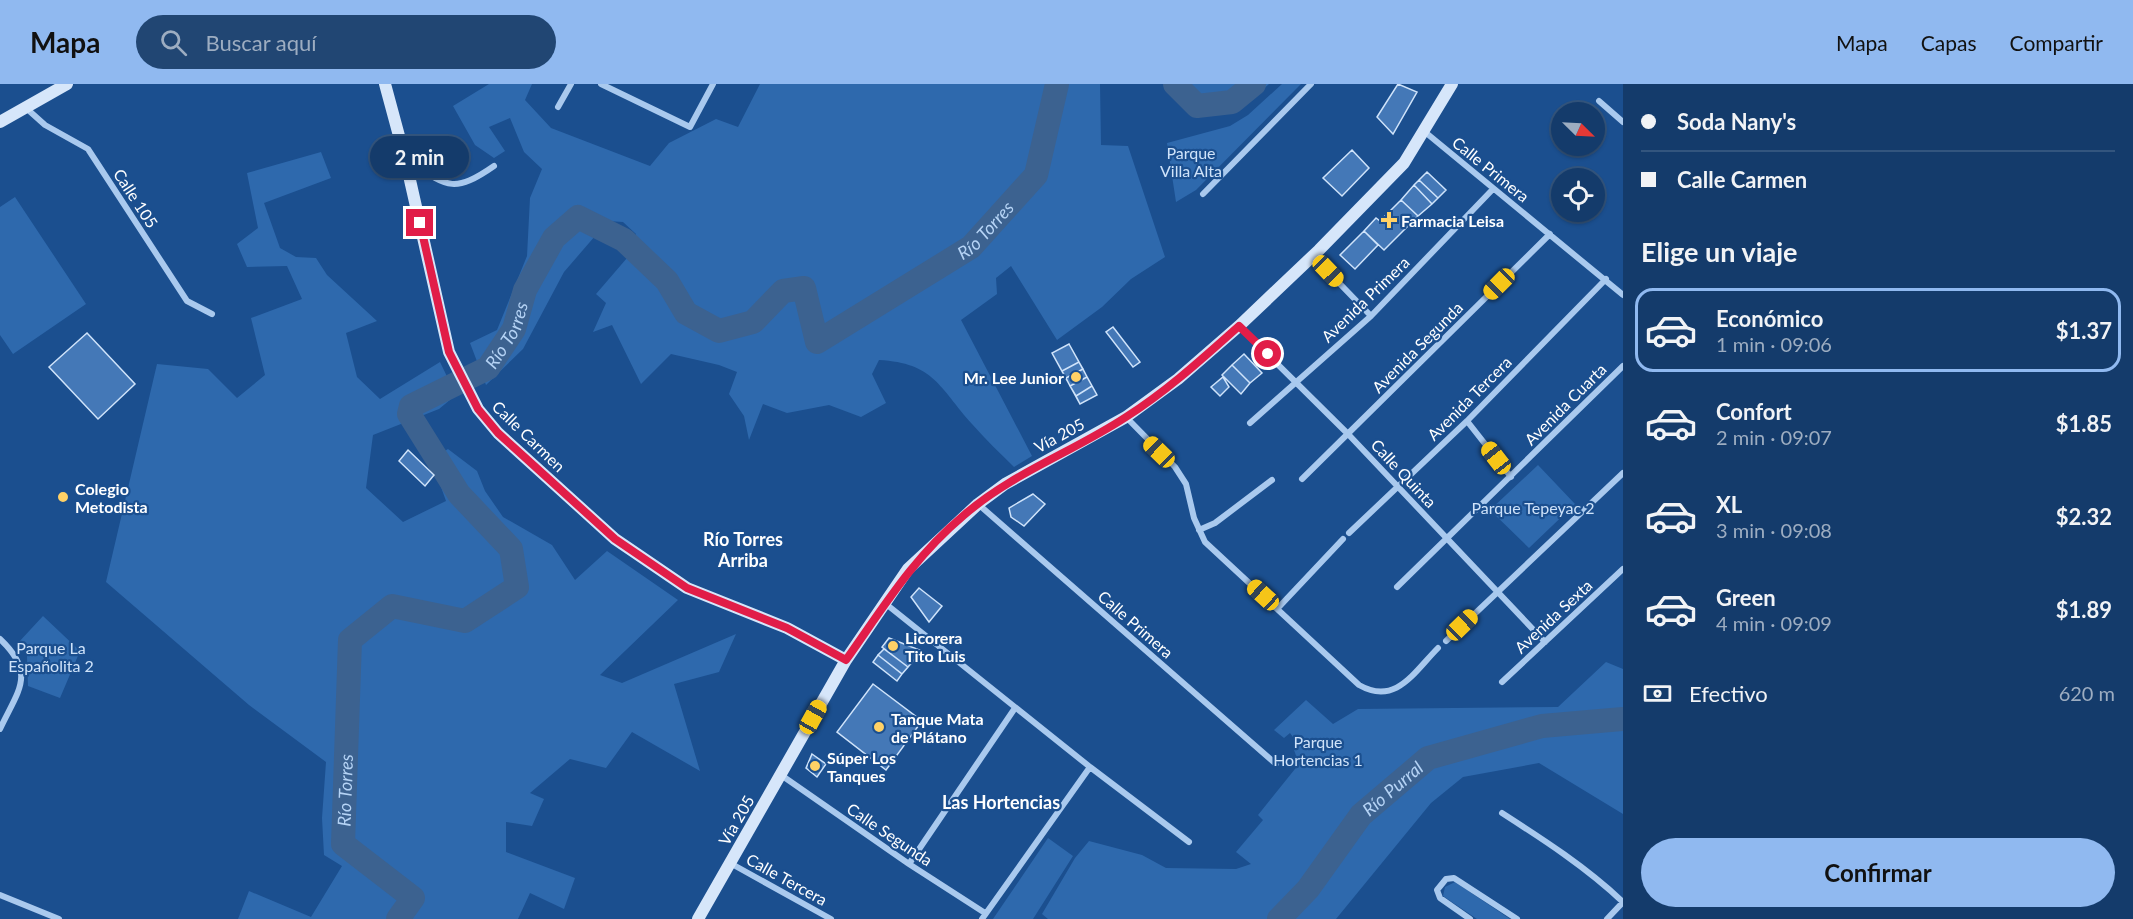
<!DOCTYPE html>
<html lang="es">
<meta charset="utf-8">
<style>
body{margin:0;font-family:Lato,sans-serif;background:#214673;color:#f1f3f6;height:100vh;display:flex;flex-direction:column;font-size:22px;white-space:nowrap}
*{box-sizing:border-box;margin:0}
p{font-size:20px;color:#9dadc1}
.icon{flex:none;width:33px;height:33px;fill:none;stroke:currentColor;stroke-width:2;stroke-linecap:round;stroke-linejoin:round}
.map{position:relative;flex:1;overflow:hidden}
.drawer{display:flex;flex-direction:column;background:#143b6b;width:510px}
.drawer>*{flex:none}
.guide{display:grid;align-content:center;height:132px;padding:0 18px;background:#143b6b}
.needle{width:39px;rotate:114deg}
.tools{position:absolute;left:1551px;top:18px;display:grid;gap:12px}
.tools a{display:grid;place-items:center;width:54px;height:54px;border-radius:50%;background:#143b6b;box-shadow:0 2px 4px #0004,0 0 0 2px #33557e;font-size:30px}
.end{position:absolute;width:27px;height:27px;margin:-14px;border:8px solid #e11d48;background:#fff;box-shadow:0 0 0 3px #fff}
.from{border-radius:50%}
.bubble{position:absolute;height:42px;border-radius:21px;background:#143b6b;box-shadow:0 2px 4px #0004,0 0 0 2px #33557e;font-size:20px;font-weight:700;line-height:42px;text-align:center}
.car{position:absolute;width:18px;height:36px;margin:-18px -9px;border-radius:8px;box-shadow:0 0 4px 2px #0007;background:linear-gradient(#f5c518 24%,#345 0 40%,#f5c518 0 76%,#345 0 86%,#f5c518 0)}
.guide b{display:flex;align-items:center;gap:21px;height:57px;font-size:22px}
.guide b+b{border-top:2px solid #33557e}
.guide i{width:15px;height:15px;background:#f1f3f6}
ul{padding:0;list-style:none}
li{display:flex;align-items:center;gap:18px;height:84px;margin:0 12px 9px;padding:0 6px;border:3px solid transparent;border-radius:18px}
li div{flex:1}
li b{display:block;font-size:22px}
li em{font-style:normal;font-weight:700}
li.selected{border-color:#90b9f0}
li>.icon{width:54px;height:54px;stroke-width:1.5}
h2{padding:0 18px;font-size:27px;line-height:72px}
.pay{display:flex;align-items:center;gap:15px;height:66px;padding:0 18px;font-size:22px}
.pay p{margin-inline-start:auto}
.action{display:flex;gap:12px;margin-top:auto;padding:12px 18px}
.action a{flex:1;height:69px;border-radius:36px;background:#90b9f0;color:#111;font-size:24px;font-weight:700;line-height:69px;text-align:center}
header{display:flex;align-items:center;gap:36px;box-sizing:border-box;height:84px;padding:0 30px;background:#90b9f0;color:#111}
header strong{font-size:28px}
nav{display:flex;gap:33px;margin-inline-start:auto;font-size:21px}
.search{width:420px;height:54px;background:#214673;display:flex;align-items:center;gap:15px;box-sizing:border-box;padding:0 21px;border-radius:33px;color:#9dadc1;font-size:22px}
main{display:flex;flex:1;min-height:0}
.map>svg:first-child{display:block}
.green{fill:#2e69ad}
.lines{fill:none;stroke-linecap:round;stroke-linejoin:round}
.river{stroke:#3c6290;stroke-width:24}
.building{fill:#4478b7;stroke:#cfe3fa;stroke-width:1.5}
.street{stroke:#a9c9ee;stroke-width:6}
.secondary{stroke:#d6e6fa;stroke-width:12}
.route{stroke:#e11d48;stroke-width:8}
.poi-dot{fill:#ffd166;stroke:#1b4f8f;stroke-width:2}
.labels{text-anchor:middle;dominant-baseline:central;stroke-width:4.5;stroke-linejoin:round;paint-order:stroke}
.park-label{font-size:16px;fill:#cfe3fa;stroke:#1b4f8f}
.street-label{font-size:16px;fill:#fff;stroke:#1b4f8f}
.poi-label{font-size:16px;font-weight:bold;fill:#fff;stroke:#1b4f8f;text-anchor:start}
.water-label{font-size:18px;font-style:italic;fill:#b5d3f5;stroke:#1b4f8f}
.neighbourhood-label{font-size:18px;font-weight:bold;fill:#fff;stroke:#1b4f8f}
</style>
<header>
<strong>Mapa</strong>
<div class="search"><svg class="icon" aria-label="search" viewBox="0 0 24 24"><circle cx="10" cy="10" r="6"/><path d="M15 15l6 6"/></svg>Buscar aquí</div>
<nav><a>Mapa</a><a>Capas</a><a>Compartir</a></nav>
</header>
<main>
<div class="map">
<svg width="1623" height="835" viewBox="0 0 1623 835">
<rect width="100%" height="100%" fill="#1b4f8f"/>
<path class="green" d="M489 0H532L525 16 551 44 650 82 669 59 716 35 738 43 760 0H1100L1101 61 1128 62 1165 173 1131 195 1102 223 1057 256 1011 182 996 194 997 210 961 236 1032 372 1014 383C1000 369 985 355 972 340 939 303 934 279 879 276L872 290 886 319 861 333 829 321 787 329 763 320 749 356 744 332 729 310 737 288 719 281 671 270 641 300 612 241 593 248 606 219 596 210 627 174 636 150 623 138 608 137 564 188 523 265 486 301 470 259 497 246 527 172 530 114 542 85 524 68 510 34 489 43 505 67 494 74 475 61 453 22Z
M1164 0H1269L1241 25 1198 27Z
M1282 0H1301L1196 106 1176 118 1167 59 1230 42 1248 31Z
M321 68 331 94 264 119 280 164 296 173 316 174 327 191 377 237 346 249 357 293 380 315 440 278 456 311 439 325 373 351 366 404 403 438 446 417 431 375 448 365 477 387 485 407 503 433 552 461 575 496 607 467 678 516 600 591 622 599 736 550 719 588 674 600 700 687 632 648 606 684 570 675 530 709 544 715 532 742 506 738V768L575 794 564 825 530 809 518 835H238L249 807 311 833 342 782 324 771 322 734 326 678 249 621 106 498 157 280 208 285 237 314 265 291 251 234 302 215 287 182 247 183 237 160 258 144 247 89Z
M15 113 86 220 13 270 0 251V123Z
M1538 381 1575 420 1529 464 1490 426Z
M43 532 80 567 60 614 28 602 27 572 18 559Z
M1606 578 1623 585V730L1539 679 1463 693 1431 719 1336 835H1048L1042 830 1075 774 1089 757 1142 771 1166 784 1236 785 1251 780 1236 768 1263 736 1258 731 1299 680 1294 666 1298 660 1290 649 1284 654 1274 646 1306 616 1333 640 1358 625 1558 623Z
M1048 754 1073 772 1033 835H993Z
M1455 798 1510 835H1477L1443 812 1445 803Z"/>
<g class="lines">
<g class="river">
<path d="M1175 0 1197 22 1232 18 1254 0"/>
<path id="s1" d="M398 835 413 814 343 760 350 556 392 522 465 537 517 503 511 465 459 410 409 330 411 322 488 284 514 245 525 206 554 154 578 133 624 156 667 197 686 229 719 247 753 238 783 207 804 204 817 258 971 163 1036 91 1057 0"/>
<path id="s2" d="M1279 835 1308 805 1361 731 1428 674 1542 642 1623 635"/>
</g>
</g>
<path class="building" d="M1398 0 1417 8 1393 50 1377 33Z
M1352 66 1369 84 1342 112 1323 94Z
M1427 88 1446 106 1438 114 1419 96Z
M1419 96 1438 114 1432 120 1414 101Z
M1414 101 1432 120 1418 132 1401 116Z
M1401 116 1418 132 1384 166 1364 147 1376 134 1380 137Z
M1364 147 1378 161 1355 185 1340 171Z
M1113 243 1140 278 1133 283 1106 248Z
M87 249 135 300 98 335 49 283Z
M1069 260 1097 311 1080 320 1052 269Z
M1069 260 1079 278 1062 287 1052 269Z
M1244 270 1262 289 1250 299 1232 281Z
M1079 278 1083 285 1066 294 1062 287Z
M1232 281 1250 299 1241 310 1222 291Z
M1083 285 1087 293 1070 302 1066 294Z
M1087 293 1092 302 1076 312 1070 302Z
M1223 293 1229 303 1220 312 1211 303Z
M1092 302 1097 311 1080 320 1076 312Z
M408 366 434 391 425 402 399 377Z
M1033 410 1045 420 1024 442 1011 433 1009 424Z
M919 504 942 522 929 538 911 513Z
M889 554 922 567 908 583 882 563Z
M884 565 908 583 902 590 878 571Z
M878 571 902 590 897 597 873 578Z
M873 600 922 637 886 686 837 648Z
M812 670 826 680 817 693 806 684Z"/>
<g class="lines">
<path class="street" d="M601 0 690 43 713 0
M1599 17 1623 38
M558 23 571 0
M26 24 45 41 88 65 187 217 212 230
M1425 48 1623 211
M405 74C445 101 451 112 494 82
M1203 110 1311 0
M1313 172 1371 232
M1239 242 1348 350 1545 558
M1126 333 1175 383 1186 400 1194 434 1205 458 1359 601C1396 622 1414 588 1438 564
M1467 337 1511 393
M1250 339 1371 232 1493 105
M1302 395 1550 150
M978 420 1276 680
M1199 446 1215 439 1272 396
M1349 449 1467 337 1606 195
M1397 503 1623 282
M886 520 1090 683 1189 758
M1278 524 1343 455
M0 555C37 590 18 606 0 645
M1446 557 1623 389
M1502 598 1623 485
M781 691 909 780 985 829
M1502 729C1544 756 1586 783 1623 818
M730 779 831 835
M909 780 1015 624
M0 811 59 835
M982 835 1090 683
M1470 835 1440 814 1437 806 1446 795 1454 794 1517 835
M1607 835 1623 818"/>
<path class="secondary" d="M385 0 405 74 449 268 478 325 498 349 615 455 687 504 787 544 846 576
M0 38 67 0
M698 835 846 576 908 485 978 420 1005 400 1126 333 1178 295 1239 242 1319 166 1404 79 1452 0"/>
</g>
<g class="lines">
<path class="route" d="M420 139 449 268 478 325 498 349 615 455 687 504 787 544 846 576C883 524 913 474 963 432 1012 389 1073 368 1126 333 1167 307 1203 274 1239 242L1268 270"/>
</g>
<g class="poi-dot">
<path d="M1386 127h6v6h6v6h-6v6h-6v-6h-6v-6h6z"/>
<circle cx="1076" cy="293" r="6"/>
<circle cx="63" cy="413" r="6"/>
<circle cx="893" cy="562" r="6"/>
<circle cx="879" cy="643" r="6"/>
<circle cx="815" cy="682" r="6"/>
</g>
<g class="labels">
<g class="park-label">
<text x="1191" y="68">Parque<tspan x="1191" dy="18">Villa Alta</tspan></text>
<text x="1533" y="423">Parque Tepeyac 2</text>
<text x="51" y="563">Parque La<tspan x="51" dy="18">Españolita 2</tspan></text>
<text x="1318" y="657">Parque<tspan x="1318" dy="18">Hortencias 1</tspan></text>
</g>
<g class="street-label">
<text transform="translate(1491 85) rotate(39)">Calle Primera</text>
<text transform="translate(136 114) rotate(57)">Calle 105</text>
<text transform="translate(1365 215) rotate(-44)">Avenida Primera</text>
<text transform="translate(1417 263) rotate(-45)">Avenida Segunda</text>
<text transform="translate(1469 314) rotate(-45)">Avenida Tercera</text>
<text transform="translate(1565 320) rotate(-45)">Avenida Cuarta</text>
<text transform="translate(1059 351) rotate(-28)">Vía 205</text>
<text transform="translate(529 352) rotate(44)">Calle Carmen</text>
<text transform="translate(1404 389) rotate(47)">Calle Quinta</text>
<text transform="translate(1553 532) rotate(-43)">Avenida Sexta</text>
<text transform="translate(1136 540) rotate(41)">Calle Primera</text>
<text transform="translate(736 736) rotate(-60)">Vía 205</text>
<text transform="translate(890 750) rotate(34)">Calle Segunda</text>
<text transform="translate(787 795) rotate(29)">Calle Tercera</text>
</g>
<g class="poi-label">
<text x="1401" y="136">Farmacia Leisa</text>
<text x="1064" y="293" text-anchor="end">Mr. Lee Junior</text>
<text x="75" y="404">Colegio<tspan x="75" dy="18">Metodista</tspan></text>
<text x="905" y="553">Licorera<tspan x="905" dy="18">Tito Luis</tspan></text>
<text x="891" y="634">Tanque Mata<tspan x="891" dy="18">de Plátano</tspan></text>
<text x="827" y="673">Súper Los<tspan x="827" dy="18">Tanques</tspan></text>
</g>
<g class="water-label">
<text stroke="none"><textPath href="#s1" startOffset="1534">Río Torres</textPath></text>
<text stroke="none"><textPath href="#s1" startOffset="850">Río Torres</textPath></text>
<text stroke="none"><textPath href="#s2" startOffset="174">Río Purral</textPath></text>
<text stroke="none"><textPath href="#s1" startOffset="168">Río Torres</textPath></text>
</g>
<g class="neighbourhood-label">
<text x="743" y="455">Río Torres<tspan x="743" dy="21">Arriba</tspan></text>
<text x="1001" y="718">Las Hortencias</text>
</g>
</g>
</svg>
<div class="tools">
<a><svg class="needle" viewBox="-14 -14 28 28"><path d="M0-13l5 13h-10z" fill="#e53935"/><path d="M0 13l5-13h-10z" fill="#9dadc1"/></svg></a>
<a><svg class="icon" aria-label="locate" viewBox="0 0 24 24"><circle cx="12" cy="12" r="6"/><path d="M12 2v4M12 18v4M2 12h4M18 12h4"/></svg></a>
</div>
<i class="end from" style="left:1268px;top:270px"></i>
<i class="end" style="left:420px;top:139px"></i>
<div class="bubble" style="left:370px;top:52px;width:99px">2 min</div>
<i class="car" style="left:1328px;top:187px;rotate:136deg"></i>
<i class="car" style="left:1499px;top:200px;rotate:225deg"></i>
<i class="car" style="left:1159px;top:368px;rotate:314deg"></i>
<i class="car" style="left:1496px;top:374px;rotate:322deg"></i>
<i class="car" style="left:1263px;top:511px;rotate:312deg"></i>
<i class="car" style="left:1462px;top:541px;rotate:46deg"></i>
<i class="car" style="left:813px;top:633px;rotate:29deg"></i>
</div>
<section class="drawer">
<div class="guide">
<b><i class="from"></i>Soda Nany's</b>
<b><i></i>Calle Carmen</b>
</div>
<h2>Elige un viaje</h2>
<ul>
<li class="selected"><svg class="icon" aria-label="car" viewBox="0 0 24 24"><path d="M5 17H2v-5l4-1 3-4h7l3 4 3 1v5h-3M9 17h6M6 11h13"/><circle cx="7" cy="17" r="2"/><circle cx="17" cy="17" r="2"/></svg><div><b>Económico</b><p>1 min · 09:06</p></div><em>$1.37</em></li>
<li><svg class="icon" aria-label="car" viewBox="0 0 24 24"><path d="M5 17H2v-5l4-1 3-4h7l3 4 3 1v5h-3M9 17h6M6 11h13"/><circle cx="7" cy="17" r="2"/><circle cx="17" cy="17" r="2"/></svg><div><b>Confort</b><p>2 min · 09:07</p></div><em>$1.85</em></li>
<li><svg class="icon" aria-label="car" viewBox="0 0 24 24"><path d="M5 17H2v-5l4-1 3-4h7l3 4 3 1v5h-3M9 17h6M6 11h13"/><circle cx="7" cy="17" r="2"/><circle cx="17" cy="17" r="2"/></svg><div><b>XL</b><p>3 min · 09:08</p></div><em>$2.32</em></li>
<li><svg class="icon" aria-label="car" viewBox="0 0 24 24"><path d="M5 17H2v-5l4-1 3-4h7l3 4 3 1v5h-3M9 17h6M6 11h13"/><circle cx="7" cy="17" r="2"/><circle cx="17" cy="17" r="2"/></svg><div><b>Green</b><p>4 min · 09:09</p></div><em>$1.89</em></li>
</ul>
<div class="pay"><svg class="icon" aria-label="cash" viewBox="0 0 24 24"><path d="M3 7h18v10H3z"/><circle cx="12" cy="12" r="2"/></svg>Efectivo<p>620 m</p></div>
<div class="action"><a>Confirmar</a></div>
</section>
</main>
